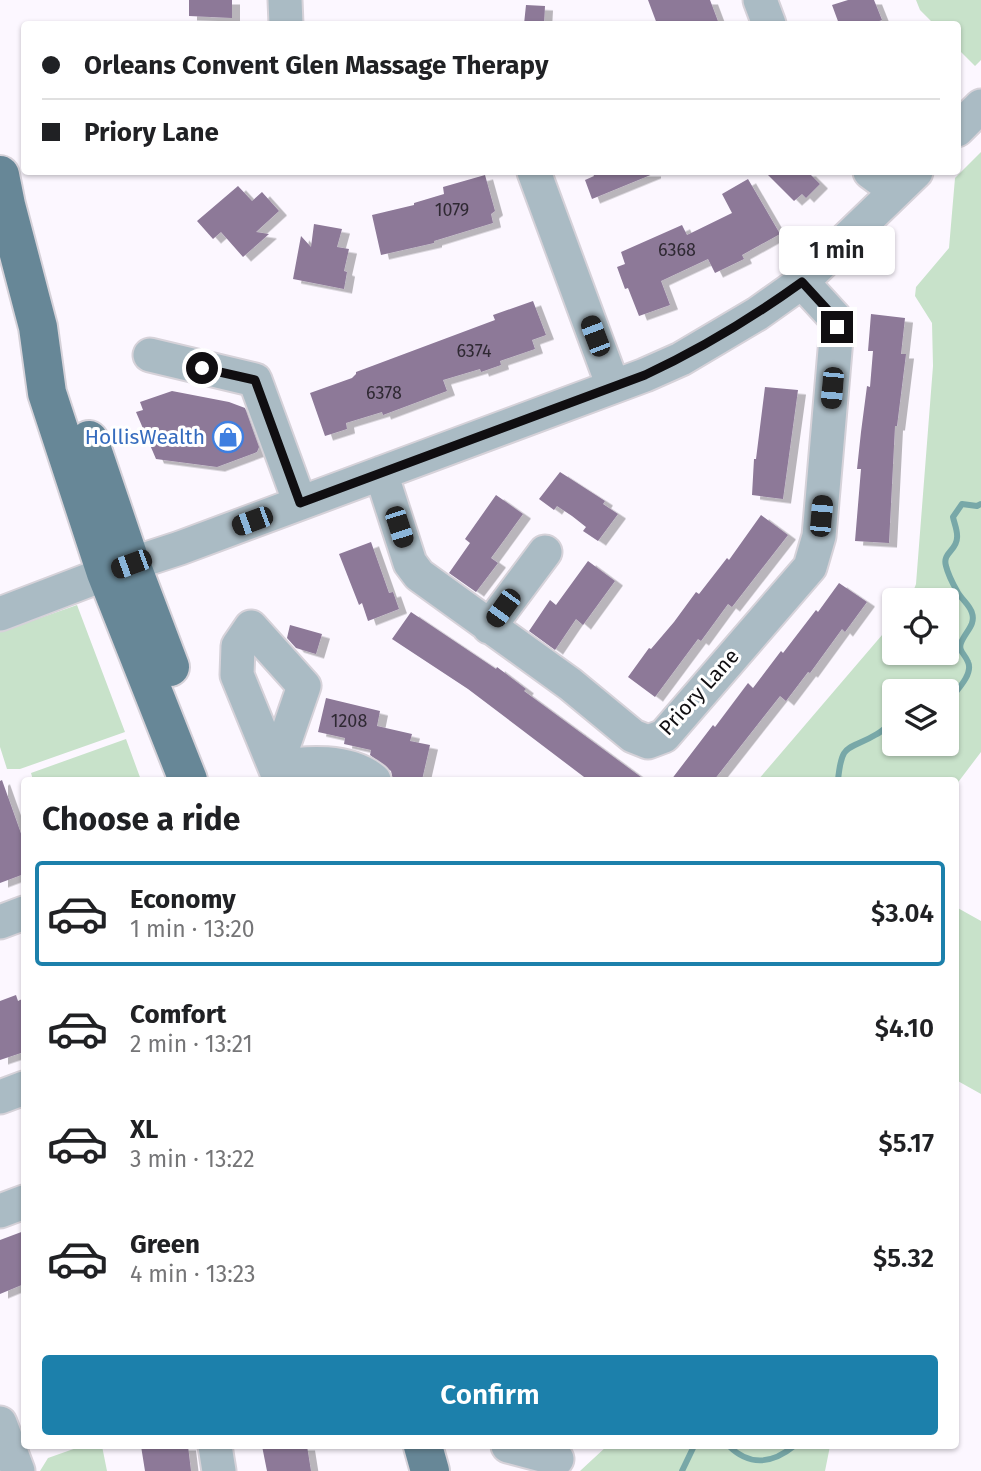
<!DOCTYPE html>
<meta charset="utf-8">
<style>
body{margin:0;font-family:"Fira Sans",sans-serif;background:#f2f2f2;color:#202124;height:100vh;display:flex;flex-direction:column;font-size:26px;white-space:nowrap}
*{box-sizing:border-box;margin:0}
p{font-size:23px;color:#757577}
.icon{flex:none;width:38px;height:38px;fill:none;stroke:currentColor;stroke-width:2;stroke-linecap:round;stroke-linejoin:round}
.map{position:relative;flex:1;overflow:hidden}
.sheet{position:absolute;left:21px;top:777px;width:938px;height:672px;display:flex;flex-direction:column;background:#fff;border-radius:7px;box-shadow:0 2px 5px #0004}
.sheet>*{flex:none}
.banner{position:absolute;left:21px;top:21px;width:940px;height:154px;border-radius:7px;box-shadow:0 2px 5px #0004;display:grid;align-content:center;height:154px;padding:0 21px;background:#fff}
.fabs{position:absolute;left:882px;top:588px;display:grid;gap:14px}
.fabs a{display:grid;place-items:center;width:77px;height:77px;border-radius:7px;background:#fff;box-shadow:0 2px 5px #0004;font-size:35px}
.end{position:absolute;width:32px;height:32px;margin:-16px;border:9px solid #100e11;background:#fff;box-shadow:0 0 0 4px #fff}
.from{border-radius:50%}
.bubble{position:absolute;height:49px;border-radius:7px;background:#fff;box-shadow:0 2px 5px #0004;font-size:23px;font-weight:600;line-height:49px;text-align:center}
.car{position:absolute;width:21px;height:42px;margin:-21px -10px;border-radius:9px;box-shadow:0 0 5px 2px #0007;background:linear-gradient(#222 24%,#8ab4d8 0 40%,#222 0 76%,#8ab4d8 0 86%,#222 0)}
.banner b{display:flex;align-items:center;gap:24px;height:66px;font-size:26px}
.banner b+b{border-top:2px solid #e0e0e0}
.banner i{width:18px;height:18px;background:#202124}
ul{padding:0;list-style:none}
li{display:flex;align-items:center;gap:21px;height:105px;margin:0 14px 10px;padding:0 7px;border:4px solid transparent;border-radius:7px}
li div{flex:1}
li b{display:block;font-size:26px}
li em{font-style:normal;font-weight:600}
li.on{border-color:#1c80ab}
li>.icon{width:63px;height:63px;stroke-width:1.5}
h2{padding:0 21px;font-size:32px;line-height:84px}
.action{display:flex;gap:14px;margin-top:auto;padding:14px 21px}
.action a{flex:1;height:80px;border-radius:7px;background:#1c80ab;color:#fff;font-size:28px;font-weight:600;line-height:80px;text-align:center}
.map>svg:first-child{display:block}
.green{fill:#c8e2ca;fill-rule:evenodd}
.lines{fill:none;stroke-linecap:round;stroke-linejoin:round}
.stream{stroke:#78a8a8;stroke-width:6}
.building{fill:#8d7998;filter:url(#shadow)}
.minor-casing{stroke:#d6d2d9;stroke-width:37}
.major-casing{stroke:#d6d2d9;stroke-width:42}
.minor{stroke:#aabbc4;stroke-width:33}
.major{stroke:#678797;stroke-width:38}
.route{stroke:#100e11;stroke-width:9}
.labels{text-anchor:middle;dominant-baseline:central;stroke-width:6;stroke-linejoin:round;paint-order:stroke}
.number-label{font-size:18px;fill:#2f2933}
.shop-label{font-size:21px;fill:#366cbe;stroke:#fff;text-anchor:end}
.street-label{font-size:21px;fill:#100e11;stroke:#fff}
</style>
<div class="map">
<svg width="981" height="1471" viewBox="0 0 981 1471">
<defs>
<filter id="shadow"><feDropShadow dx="8" dy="4.5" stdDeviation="0" flood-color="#0004"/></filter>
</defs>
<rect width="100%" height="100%" fill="#fcf7ff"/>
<path class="green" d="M916 0H981V60L975 66 957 48V24H934L920 10Z
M981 152V752L956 785V780H758L894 621V653H947V600H910L916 584 933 366 932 323 915 296 916 287 949 248 955 178ZM894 691H947V744H894Z
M77 605 125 732 20 769H7L0 747V632Z
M126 739 141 780H33L31 773Z
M956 907 981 921V1094L956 1080Z
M82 1446H102L107 1471H40L48 1458Z
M607 1446H830L825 1471H580Z"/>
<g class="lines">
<path class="stream" d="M947 703C954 693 974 675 968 662 965 654 958 651 961 643 965 632 976 625 972 613 970 605 961 599 957 591 953 584 948 574 946 566 942 553 957 550 957 538 958 531 954 523 953 517L962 504 977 506 981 504
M838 780C842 741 847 752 877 734 883 731 888 725 894 721
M729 1446C749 1466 772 1464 794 1446
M682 1471 694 1446"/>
</g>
<path class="building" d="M189 0H232V18L189 16Z
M648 0H710L719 24H657Z
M848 0H874L882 20 871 24H839L832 5Z
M526 5 545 6 544 24H524Z
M592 172H653V174L592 199 585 180 594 176Z
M765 172H808L820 184 806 198 802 194 794 201Z
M485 175 495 211 491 214 493 223 434 241V243L381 255 372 215 414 205V203L444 194 443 187Z
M748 179 780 234 742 255 744 259 715 273 708 259 661 281 670 305 639 316 628 288 625 289 617 267 625 264 621 252 682 225 687 235 732 213 722 194Z
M238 186 252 201 262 192 279 211 256 232 269 234 243 257 221 232 213 239 197 221Z
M314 224 342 229 337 247 349 249 344 271 347 272 344 289 293 279 301 236 311 247Z
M533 301 546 335 532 340 535 349 500 361 501 365 481 372 480 369 443 380 447 391 383 415 382 412 346 423 347 429 325 436 310 393 352 378 356 374V372L495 320 493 315Z
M871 314 905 318 901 354H906L897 426H895L889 543 855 541 861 469H857L861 432 867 386 870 387 873 351H868Z
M765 387 798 390 783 499 752 495 754 459H756Z
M172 391 229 402 245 408 259 447 257 452 217 467 156 459 136 412 143 410 140 402Z
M560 472 605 501 603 504 618 514 598 541 583 531 586 527 572 516 557 506 554 510 539 499Z
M496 495 523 514 491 558 498 563 476 592 449 573 470 543 465 539Z
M761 515 788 535 732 607 728 604 701 641 698 639 655 697 628 677 649 648 651 649 674 622 696 592 699 594 727 558 729 560Z
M371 542 389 593 393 592 399 609 368 621 362 603 359 605 339 554Z
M588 561 615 581 583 625 576 619 555 650 529 631 550 600 556 605Z
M839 583 867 602 845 632 842 629 810 673 808 672 786 701 780 696 714 780H671L713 725 715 727 748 683 753 688 781 651 783 653 816 610 818 612Z
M411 612 496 669 497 667 526 689 524 691 645 780H588L468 689 392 639Z
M290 625 322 634 316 654 296 648 287 638Z
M326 698 380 711 377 726 412 734 410 741 430 745 422 780H393L391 771 370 755 371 750 344 744 345 738 318 732Z
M2 780 24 842V874L0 883V781Z
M16 995 18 1001 24 998V1052L0 1060V1001Z
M24 1231V1284L0 1294V1240Z
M141 1446H188L191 1471H145Z
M262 1446H307L311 1471H267Z"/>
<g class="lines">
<g class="minor-casing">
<path id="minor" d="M285 0 286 24
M760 0 769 24
M957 130 981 106
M534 172 613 386
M870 172 896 191
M150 355 255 380 300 503
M381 473 410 563 419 575 570 684 633 736 648 742 664 736 810 567 819 536 837 327 835 318 802 282
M0 614 131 564 180 548 645 375 681 359 757 314 802 282 916 172
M489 627 545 552
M276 767 304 686 251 627 238 646 237 675 280 780
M276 767C307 762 348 759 374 780
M0 922 24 913
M0 1097 24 1088
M0 1211 24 1202
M0 1423 18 1471
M215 1446 219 1471
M508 1446 557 1459"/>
</g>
<g class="major-casing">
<path id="major" d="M0 175 6 205 38 327 47 393 106 573 188 780
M89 440 131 564 170 667
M423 1446 430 1471"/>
</g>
<use href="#minor" class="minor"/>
<use href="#major" class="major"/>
</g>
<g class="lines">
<path class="route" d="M202 368 255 380 300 503 645 375C701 349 752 318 802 282L835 318 837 327"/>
</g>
<defs>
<g id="shop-ring" transform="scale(1.575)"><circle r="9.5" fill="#fff" stroke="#3f7fe0" stroke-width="1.5"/><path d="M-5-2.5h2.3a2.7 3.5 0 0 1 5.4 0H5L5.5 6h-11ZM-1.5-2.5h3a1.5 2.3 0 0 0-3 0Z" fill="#3f7fe0"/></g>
</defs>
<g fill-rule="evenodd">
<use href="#shop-ring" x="228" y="437"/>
</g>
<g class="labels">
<g class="number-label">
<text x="452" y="210">1079</text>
<text x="677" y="250">6368</text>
<text x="474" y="351">6374</text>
<text x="384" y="393">6378</text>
<text x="349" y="721">1208</text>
</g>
<g class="shop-label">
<text x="205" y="437">HollisWealth</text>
</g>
<g class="street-label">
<text transform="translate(699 692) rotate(-48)">Priory Lane</text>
</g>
</g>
</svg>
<div class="fabs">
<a><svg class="icon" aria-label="locate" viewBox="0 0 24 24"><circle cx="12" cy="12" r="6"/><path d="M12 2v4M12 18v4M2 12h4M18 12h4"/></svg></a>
<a><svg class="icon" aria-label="layers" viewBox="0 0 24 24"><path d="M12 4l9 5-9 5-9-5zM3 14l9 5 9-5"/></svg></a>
</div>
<i class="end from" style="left:202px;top:368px"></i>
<i class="end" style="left:837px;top:327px"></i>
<div class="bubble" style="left:779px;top:226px;width:116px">1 min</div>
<i class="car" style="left:595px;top:336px;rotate:339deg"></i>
<i class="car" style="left:832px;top:388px;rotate:185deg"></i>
<i class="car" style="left:821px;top:516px;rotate:5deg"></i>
<i class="car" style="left:252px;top:521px;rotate:250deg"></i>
<i class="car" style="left:399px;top:527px;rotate:162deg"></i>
<i class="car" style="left:131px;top:564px;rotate:250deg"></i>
<i class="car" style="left:503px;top:608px;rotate:216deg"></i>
<div class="banner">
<b><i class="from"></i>Orleans Convent Glen Massage Therapy</b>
<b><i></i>Priory Lane</b>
</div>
<section class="sheet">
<h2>Choose a ride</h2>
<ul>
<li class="on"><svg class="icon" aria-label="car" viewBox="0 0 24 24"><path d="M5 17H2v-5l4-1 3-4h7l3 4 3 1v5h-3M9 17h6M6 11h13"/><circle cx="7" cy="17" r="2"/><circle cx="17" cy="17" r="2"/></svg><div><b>Economy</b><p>1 min · 13:20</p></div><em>$3.04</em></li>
<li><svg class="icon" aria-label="car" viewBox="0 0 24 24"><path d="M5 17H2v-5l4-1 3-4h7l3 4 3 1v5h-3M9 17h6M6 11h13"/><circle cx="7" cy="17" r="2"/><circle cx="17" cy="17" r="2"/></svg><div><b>Comfort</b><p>2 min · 13:21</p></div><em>$4.10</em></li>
<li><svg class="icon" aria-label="car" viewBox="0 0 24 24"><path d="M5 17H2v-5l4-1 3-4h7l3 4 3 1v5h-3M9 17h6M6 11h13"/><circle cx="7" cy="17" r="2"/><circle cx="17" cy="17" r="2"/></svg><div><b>XL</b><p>3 min · 13:22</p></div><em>$5.17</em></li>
<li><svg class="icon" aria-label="car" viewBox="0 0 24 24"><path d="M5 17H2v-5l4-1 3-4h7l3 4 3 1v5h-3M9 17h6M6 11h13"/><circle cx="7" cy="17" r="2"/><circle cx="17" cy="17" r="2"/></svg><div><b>Green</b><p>4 min · 13:23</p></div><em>$5.32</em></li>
</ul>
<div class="action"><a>Confirm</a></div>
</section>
</div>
